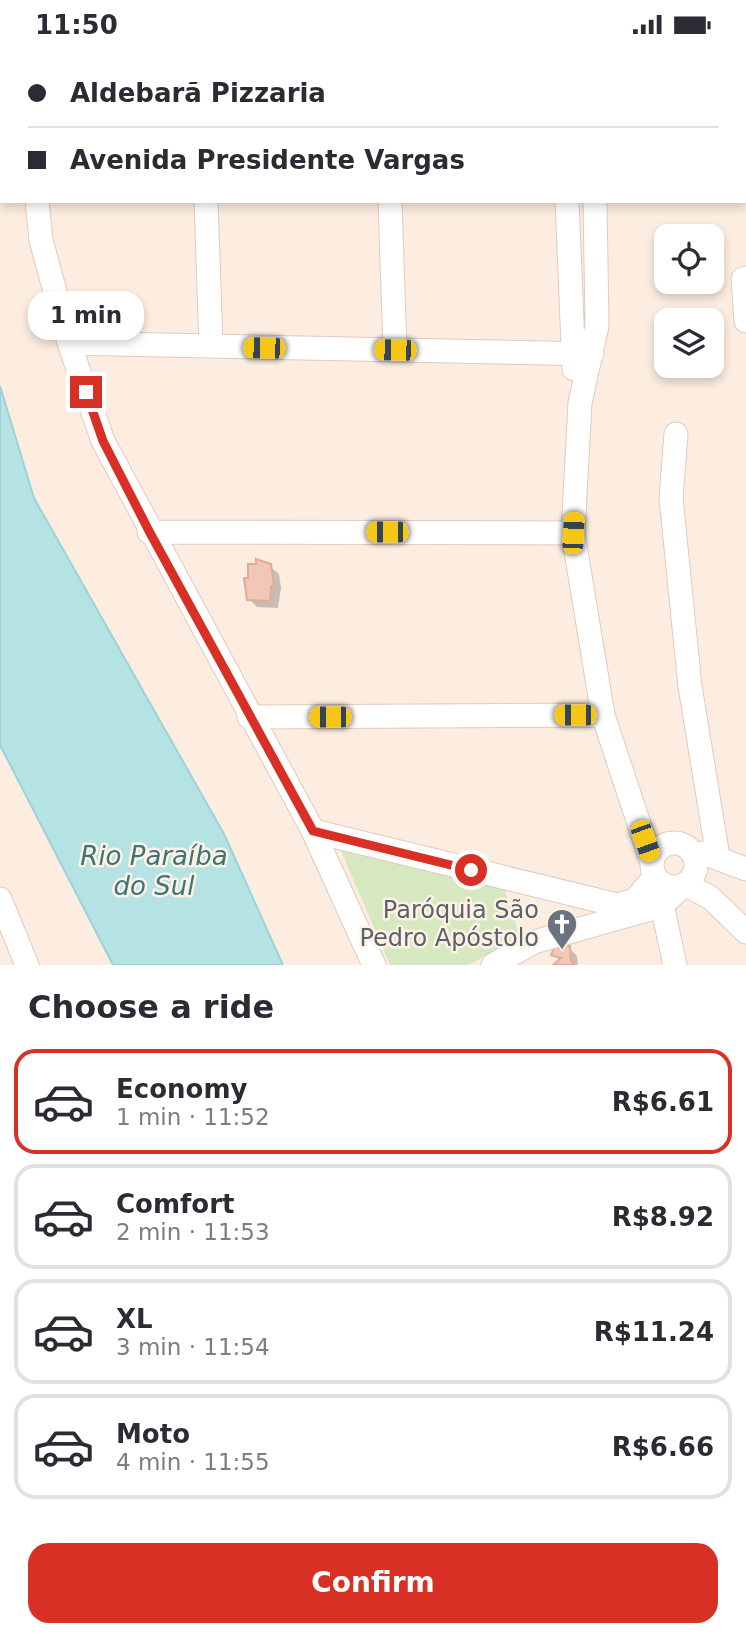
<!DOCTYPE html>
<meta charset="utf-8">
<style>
body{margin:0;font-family:"DejaVu Sans",sans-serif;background:#f7f7f7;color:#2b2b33;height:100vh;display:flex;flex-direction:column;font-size:26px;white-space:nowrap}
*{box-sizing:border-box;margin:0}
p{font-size:23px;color:#7c7c81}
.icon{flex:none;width:38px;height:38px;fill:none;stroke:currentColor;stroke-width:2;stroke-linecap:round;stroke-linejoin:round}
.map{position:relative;height:916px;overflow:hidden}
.panel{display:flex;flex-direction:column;background:#fff;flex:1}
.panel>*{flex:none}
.guide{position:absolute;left:0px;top:0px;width:747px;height:154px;box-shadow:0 4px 10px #0003;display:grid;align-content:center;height:154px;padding:0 28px;background:#fff}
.controls{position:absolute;left:654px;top:175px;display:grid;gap:14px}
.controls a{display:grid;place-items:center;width:70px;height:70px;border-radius:14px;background:#fff;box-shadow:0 4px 10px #0003;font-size:35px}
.end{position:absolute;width:32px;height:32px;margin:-16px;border:9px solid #d93025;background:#fff;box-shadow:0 0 0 4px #fff}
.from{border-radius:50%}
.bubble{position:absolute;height:49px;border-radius:21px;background:#fff;box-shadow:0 4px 10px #0003;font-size:23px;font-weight:800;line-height:49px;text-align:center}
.car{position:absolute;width:21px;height:42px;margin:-21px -10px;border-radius:9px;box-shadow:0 0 5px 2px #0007;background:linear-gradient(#f5c518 24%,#345 0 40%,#f5c518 0 76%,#345 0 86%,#f5c518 0)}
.guide b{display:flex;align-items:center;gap:24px;height:66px;font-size:26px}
.guide b+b{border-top:2px solid #e1e1e2}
.guide i{width:18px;height:18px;background:#2b2b33}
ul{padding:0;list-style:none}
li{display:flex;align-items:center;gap:21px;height:105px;margin:0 14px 10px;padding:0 14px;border:4px solid #e1e1e2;border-radius:21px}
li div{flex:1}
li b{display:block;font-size:26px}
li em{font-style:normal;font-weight:800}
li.current{border-color:#d93025}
li>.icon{width:63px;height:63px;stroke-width:1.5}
h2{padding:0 28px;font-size:32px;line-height:84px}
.action{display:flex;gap:14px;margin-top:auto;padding:14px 28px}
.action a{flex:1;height:80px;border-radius:21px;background:#d93025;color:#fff;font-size:28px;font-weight:800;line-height:80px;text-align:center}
.status{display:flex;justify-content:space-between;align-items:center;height:49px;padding:0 35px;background:#fff;direction:ltr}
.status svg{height:19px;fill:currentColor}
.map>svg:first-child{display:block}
.green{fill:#d5e8bf}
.water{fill:#b5e3e4;stroke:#9bd4d6;stroke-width:2}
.shadow{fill:#0003}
.building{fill:#f1c7b8;stroke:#e3ab98;stroke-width:2}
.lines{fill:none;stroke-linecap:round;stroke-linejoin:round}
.minor-casing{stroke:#e1cabf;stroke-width:25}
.minor{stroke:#fff;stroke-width:23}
.route{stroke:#d93025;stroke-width:9}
.labels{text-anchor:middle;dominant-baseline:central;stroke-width:5;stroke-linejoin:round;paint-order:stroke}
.worship-label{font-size:24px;fill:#5b616d;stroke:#fff2e5;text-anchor:end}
.water-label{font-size:26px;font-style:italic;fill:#3c7578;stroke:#fff2e5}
</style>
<div class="status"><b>11:50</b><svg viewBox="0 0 49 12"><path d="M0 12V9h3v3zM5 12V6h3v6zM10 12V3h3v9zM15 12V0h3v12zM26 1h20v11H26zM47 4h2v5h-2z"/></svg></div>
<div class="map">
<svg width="746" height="916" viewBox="0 0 746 916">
<rect width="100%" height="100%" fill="#fcede0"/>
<path class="green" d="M338 795 503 836 520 887 469 916H390Z"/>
<path class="water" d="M0 337 34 449 224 785 283 916H113L0 696Z"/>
<path class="shadow" d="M257 512 264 513 279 525 281 539 278 559 257 558 249 550 250 531Z
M569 899 577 907 578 916H555L560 912 553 905Z"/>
<path class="building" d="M256 510 271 515 274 537H271L270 552 247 551 244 529H248V515H256Z
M556 894 570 897 571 912 575 916H553L561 909 551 906Z"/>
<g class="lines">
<g class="minor-casing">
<path id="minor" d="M21 0V2
M201 0V2
M384 0V2
M563 0 564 2
M592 0V2
M37 152 41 191 69 294 103 392 313 782 374 916
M206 152 211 297
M390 152 395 301
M567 152 574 320
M595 152 597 277 580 354 573 484 603 666 652 814
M746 229 743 230 746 272
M69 294 592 305
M676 385 671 449 690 637 718 808
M149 483 573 484
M249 668 603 666
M313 782 617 856 635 851 655 827
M652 816a22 22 0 1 1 44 0a22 22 0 1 1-44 0Z
M703 804 746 820
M685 835 711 849 746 883
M659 842 675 916
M0 850 27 916
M493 916 534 893 661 857 683 837"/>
</g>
<use href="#minor" class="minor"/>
</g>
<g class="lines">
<path class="route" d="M86 343 103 392 149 482 313 782 471 821"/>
</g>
<defs>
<g id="church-pin" transform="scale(1.575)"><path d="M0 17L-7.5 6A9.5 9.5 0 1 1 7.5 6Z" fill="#6b7280" stroke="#fff2e5"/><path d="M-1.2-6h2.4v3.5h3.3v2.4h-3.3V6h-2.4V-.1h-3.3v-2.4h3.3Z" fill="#fff"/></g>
</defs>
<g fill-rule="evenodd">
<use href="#church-pin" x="562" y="875"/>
</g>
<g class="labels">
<g class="worship-label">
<text x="539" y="861">Paróquia São<tspan x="539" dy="28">Pedro Apóstolo</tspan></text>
</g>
<g class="water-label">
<text x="154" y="807">Rio Paraíba<tspan x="154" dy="30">do Sul</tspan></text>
</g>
</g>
</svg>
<div class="controls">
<a><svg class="icon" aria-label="locate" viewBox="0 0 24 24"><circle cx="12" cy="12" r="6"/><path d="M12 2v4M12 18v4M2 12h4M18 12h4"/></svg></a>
<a><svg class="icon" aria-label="layers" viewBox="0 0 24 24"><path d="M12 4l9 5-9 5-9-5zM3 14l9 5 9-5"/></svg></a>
</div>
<i class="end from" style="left:471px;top:821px"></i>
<i class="end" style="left:86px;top:343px"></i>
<div class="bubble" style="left:28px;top:242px;width:116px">1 min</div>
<i class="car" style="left:264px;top:299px;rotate:271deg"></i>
<i class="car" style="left:395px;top:301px;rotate:271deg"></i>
<i class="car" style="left:387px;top:483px;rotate:270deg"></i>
<i class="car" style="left:573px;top:484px;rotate:3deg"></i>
<i class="car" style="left:575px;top:666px;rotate:270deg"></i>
<i class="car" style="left:330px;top:668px;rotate:270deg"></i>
<i class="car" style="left:645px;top:792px;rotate:160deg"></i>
<div class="guide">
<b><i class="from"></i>Aldebarã Pizzaria</b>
<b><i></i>Avenida Presidente Vargas</b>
</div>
</div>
<section class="panel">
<h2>Choose a ride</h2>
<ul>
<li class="current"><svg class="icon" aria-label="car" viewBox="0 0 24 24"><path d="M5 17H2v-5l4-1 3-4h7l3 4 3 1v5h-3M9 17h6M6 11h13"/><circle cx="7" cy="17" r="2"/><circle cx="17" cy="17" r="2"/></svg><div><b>Economy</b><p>1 min · 11:52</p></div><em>R$6.61</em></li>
<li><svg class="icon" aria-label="car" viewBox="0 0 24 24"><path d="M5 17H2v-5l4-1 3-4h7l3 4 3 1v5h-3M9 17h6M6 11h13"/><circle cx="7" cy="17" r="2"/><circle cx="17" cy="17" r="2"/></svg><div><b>Comfort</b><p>2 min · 11:53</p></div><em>R$8.92</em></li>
<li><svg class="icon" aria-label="car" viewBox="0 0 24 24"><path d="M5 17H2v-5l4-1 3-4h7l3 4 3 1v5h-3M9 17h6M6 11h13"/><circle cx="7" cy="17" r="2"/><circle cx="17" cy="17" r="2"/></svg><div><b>XL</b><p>3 min · 11:54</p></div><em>R$11.24</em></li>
<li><svg class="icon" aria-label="car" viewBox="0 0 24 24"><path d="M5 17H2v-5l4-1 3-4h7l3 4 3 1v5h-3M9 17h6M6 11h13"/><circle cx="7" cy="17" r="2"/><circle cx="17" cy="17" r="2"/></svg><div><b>Moto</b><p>4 min · 11:55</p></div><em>R$6.66</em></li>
</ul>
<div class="action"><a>Confirm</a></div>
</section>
